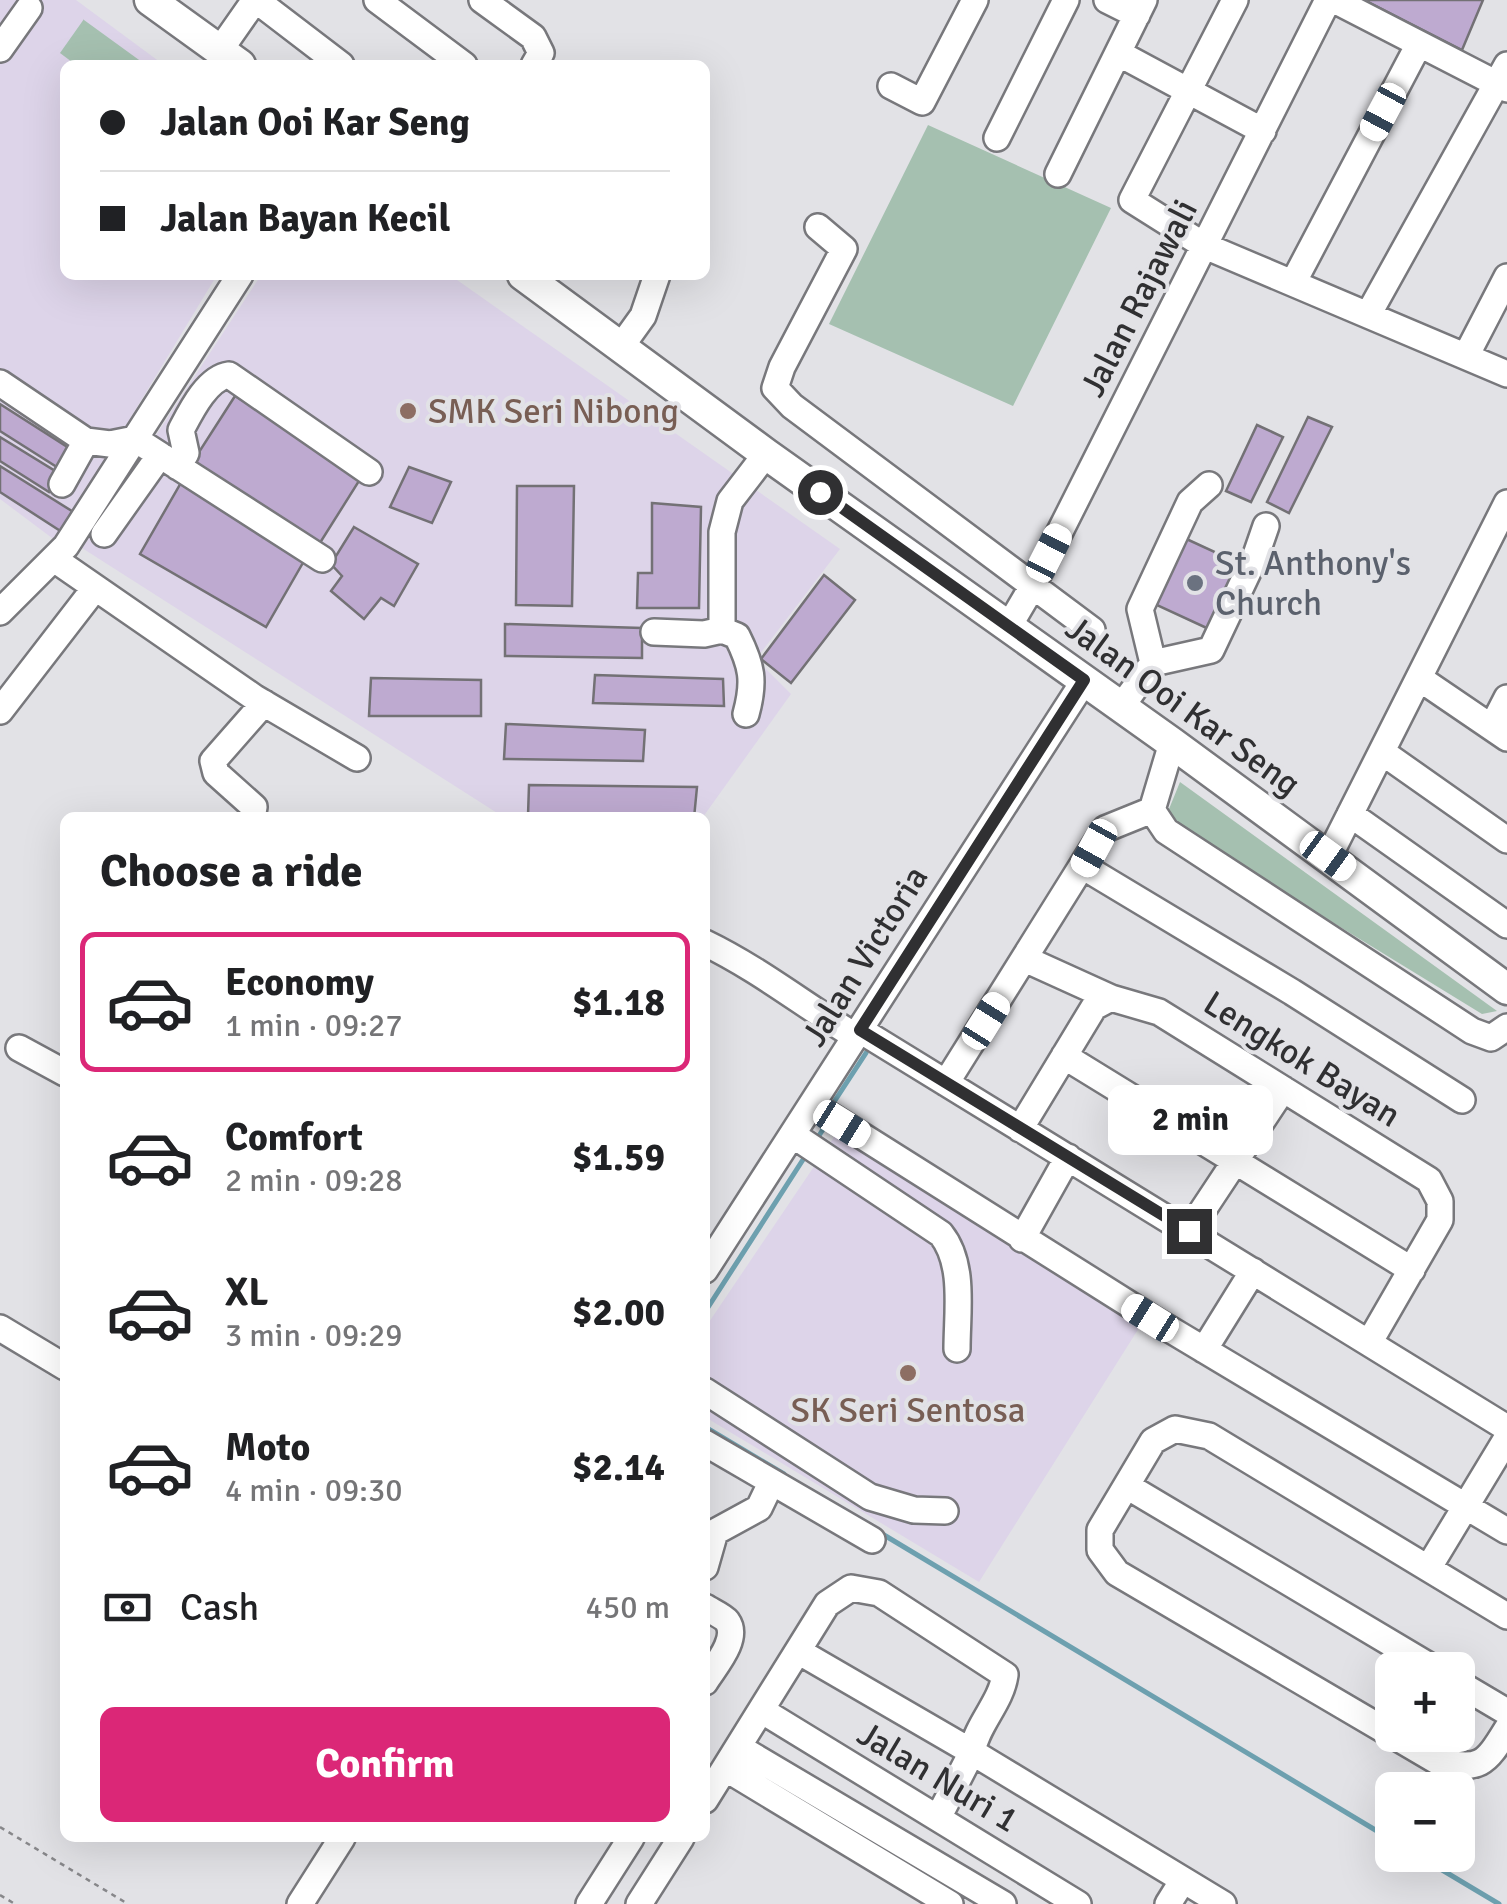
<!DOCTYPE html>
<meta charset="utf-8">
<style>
body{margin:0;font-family:Signika,sans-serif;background:#f6f6f6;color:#202124;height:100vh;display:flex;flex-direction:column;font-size:38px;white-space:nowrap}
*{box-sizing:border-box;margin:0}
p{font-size:32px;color:#757577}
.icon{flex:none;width:55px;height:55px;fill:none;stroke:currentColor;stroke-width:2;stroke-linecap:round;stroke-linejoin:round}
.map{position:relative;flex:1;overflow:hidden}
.side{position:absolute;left:60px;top:812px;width:650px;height:1030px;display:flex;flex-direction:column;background:#fff;border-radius:15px;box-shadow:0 10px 40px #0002}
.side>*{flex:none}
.hud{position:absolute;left:60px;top:60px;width:650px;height:220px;border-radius:15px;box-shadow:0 10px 40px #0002;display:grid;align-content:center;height:220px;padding:0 40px;background:#fff}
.tools{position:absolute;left:1375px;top:1652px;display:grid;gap:20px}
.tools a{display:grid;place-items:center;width:100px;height:100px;border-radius:15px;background:#fff;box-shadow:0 10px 40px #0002;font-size:50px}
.end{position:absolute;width:45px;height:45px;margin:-22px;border:12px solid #303032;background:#fff;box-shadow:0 0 0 5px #fff}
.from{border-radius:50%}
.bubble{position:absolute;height:70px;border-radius:15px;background:#fff;box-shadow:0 10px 40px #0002;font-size:32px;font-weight:800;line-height:70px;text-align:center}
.car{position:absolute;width:30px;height:60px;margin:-30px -15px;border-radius:12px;box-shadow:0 0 8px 2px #0007;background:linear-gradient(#fff 24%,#345 0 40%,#fff 0 76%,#345 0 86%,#fff 0)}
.hud b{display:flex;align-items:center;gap:35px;height:95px;font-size:38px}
.hud b+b{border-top:2px solid #e0e0e0}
.hud i{width:25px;height:25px;background:#202124}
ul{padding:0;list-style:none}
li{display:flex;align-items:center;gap:30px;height:140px;margin:0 20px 15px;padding:0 20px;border:5px solid transparent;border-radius:15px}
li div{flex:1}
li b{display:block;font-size:38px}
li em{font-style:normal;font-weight:800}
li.active{border-color:#db2777}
li>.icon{width:90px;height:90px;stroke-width:1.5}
h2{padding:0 40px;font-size:45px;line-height:120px}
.pay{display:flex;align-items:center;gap:25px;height:110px;padding:0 40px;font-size:38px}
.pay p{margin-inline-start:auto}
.primary-button{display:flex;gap:20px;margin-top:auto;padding:20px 40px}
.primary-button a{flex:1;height:115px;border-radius:15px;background:#db2777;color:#fff;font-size:40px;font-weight:800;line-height:115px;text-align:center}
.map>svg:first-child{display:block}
.education{fill:#ddd4e9}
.green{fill:#a5c0b0}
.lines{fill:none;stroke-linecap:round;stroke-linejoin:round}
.stream{stroke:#6da0af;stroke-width:5}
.building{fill:#beaad0;stroke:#737175;stroke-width:2.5}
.minor-casing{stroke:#78787c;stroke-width:30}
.major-casing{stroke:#78787c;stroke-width:35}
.path{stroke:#87878a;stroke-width:2.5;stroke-dasharray:5 5;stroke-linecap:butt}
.minor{stroke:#fff;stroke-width:25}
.major{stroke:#fff;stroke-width:30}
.route{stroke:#303032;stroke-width:12}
.education-dot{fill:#8d6e63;stroke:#e2e2e6;stroke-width:4}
.worship-dot{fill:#6b7280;stroke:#e2e2e6;stroke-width:4}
.labels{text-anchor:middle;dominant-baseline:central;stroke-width:8;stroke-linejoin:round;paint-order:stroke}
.street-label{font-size:35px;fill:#303032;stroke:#e2e2e6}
.education-label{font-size:35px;fill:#785e54;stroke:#e2e2e6;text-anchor:start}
.worship-label{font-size:35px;fill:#5b616d;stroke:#e2e2e6;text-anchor:start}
</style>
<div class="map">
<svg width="1507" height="1904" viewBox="0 0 1507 1904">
<rect width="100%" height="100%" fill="#e2e2e6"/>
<path class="education" d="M0 0H76L164 65H65V275H217L56 541 0 499Z
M261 275H450L840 549 756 659 791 694 703 817 505 818 82 548Z
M838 1131 1144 1320 979 1582 705 1417V1328Z"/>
<path class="green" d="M84 19V20L146 65H76L60 53Z
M928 125 1111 208 1013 406 829 324Z
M1180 782 1497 1011 1482 1014 1172 824 1169 809Z"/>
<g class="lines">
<path class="stream" d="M832 1105 866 1053
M815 1142 827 1123
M705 1312 806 1155
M705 1427 784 1474
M879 1532 1392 1840
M1417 1855 1499 1904"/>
</g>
<path class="building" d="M1364 0H1483L1462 50Z
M235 396 364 473 318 546 190 466Z
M0 404 72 450 60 469 0 431Z
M1308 417 1332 427 1289 513 1267 502Z
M1257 425 1283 437 1251 502 1226 491Z
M0 437 60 474 49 492 0 461Z
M0 466 75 513 62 532 0 492Z
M409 467 451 482 432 523 390 507Z
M182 481 308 554 266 627 140 554Z
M517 486H574L572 606 516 605Z
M652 503 701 507 699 608H637L638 573H652Z
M354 527 418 564 394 606 381 598 364 619 331 591 342 576 331 564Z
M1180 536 1243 565 1211 630 1148 601Z
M824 575 855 600 791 683 761 659Z
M505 624 642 628V658L505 656Z
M595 675 723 679 724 706 593 703Z
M371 678 481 680V716H369Z
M506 724 645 730 643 761 504 759Z
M529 785 697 787 694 818 528 816Z"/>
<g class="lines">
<g class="minor-casing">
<path id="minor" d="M256 0 341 65
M377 0 464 65
M482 0 533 37 541 53 534 65
M1107 0 1137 15
M1235 0 1132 200 1205 246 1507 374
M1334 0 1507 89
M0 49 29 8
M220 50 255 0
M1118 53 1263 131
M891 86 922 102 975 0
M997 138 1066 0
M1058 174 1144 0
M818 227 844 249 782 367 775 388 792 406 1092 630
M1293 283 1419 44
M1368 315 1507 65
M620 348 643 316 657 275
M1466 356 1507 277
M0 383 86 441 110 444 135 439 322 559
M178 467 186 453 181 430C191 411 207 378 229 375L369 472
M62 484 86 441
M104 534 160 455
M54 559 255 698 357 758
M0 612 66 546 240 275
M1009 626 1032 587 1328 0
M722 630 737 636C752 666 755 681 746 714
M654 632 704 634 722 630V532L730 501 766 454
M1153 663 1211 650 1256 555 1266 526
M1419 678 1507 738
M1121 707 1153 663 1140 609 1190 502 1209 485
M0 711 95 588
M1492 727 1507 698
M1172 743 1152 810 1166 831 1472 1031 1491 1038 1507 1027
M1382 752 1507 840
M1350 814 1507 925
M252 818 254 807 216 773 213 761 264 703
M1329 856 1507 503
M1084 867 1292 992 1462 1100
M705 943C759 969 805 1006 855 1036
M1025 959 1111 998
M860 1030 1507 1428
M19 1048 65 1073
M1064 1056 1412 1270
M946 1083 1105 829 1152 810
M813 1105 1151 1318 1507 1531
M1020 1129 1094 1007 1111 998 1159 1012 1429 1180 1440 1201V1220L1369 1343
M793 1135 941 1234C965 1264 957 1311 957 1349
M1189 1231 1283 1089
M1022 1239 1068 1157
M705 1270 1084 681
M0 1328 65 1367
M1204 1350 1253 1271
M705 1391 870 1497 914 1510 945 1511
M705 1443 872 1540
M1127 1486 1436 1670
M705 1567 715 1532 759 1508 771 1483
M1429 1567 1507 1438
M705 1607C711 1611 723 1616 727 1621 740 1639 714 1667 705 1682
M1507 1616 1209 1436 1175 1429 1153 1441 1100 1530V1550L1117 1573 1437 1761C1480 1771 1485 1765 1507 1729
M798 1651 972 1752 938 1818
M1458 1683 1507 1712
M761 1710 1078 1904
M738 1747 1003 1904
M725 1768 950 1904
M705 1800 827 1604 851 1588 879 1593 1005 1675C1001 1703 977 1724 972 1752L1223 1904
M300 1904 342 1838
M589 1904 631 1838
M639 1904 681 1838
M1168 1904 1183 1880"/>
</g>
<g class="major-casing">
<path id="major" d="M150 0 240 65
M523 275 766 454 1172 743 1507 989"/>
</g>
<path class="path" d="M0 1827 128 1904
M0 1895 15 1904"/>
<use href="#minor" class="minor"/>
<use href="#major" class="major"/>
</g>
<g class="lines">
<path class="route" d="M820 492 1084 680 860 1030 1189 1231"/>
</g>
<g class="education-dot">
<circle cx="408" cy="411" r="10"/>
<circle cx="908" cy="1373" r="10"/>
</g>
<circle class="worship-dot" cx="1195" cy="583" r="10"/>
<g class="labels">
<g class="street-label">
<text transform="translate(1139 298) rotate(-63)">Jalan Rajawali</text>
<text transform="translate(1183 706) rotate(36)">Jalan Ooi Kar Seng</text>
<text transform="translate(865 956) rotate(-58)">Jalan Victoria</text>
<text transform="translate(1302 1059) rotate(32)">Lengkok Bayan</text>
<text transform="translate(938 1777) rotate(31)">Jalan Nuri 1</text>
</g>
<g class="education-label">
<text x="428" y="411">SMK Seri Nibong</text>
<text x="908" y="1410" text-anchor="middle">SK Seri Sentosa</text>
</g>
<g class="worship-label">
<text x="1215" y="563">St. Anthony's<tspan x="1215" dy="40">Church</tspan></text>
</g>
</g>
</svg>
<div class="tools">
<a>+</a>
<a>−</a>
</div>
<i class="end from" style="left:820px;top:492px"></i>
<i class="end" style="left:1189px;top:1231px"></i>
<div class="bubble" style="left:1108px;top:1085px;width:165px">2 min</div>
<i class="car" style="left:1383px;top:112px;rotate:208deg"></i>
<i class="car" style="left:1049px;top:553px;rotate:27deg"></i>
<i class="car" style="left:1094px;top:848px;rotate:209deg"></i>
<i class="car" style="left:1328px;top:856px;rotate:126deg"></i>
<i class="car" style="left:986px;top:1021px;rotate:32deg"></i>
<i class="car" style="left:842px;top:1124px;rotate:122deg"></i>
<i class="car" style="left:1150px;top:1318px;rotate:302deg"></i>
<div class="hud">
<b><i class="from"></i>Jalan Ooi Kar Seng</b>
<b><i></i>Jalan Bayan Kecil</b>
</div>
<section class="side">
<h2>Choose a ride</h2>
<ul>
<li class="active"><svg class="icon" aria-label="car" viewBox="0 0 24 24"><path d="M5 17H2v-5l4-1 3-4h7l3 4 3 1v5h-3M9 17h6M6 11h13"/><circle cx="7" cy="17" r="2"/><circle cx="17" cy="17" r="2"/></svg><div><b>Economy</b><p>1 min · 09:27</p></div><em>$1.18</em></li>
<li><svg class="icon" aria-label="car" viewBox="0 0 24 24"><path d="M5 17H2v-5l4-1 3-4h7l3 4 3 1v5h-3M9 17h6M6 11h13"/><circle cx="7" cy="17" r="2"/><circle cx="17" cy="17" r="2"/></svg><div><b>Comfort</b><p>2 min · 09:28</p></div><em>$1.59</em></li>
<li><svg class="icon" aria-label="car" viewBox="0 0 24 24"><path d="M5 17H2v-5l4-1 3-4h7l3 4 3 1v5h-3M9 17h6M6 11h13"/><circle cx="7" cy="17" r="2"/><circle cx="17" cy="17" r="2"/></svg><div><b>XL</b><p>3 min · 09:29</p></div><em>$2.00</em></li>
<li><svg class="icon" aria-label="car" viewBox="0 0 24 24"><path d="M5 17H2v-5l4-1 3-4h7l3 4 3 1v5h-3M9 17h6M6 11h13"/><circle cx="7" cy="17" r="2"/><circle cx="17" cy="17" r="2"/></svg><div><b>Moto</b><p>4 min · 09:30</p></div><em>$2.14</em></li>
</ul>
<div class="pay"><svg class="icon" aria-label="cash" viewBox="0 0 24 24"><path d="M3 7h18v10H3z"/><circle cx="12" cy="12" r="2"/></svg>Cash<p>450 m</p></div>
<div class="primary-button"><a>Confirm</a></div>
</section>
</div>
